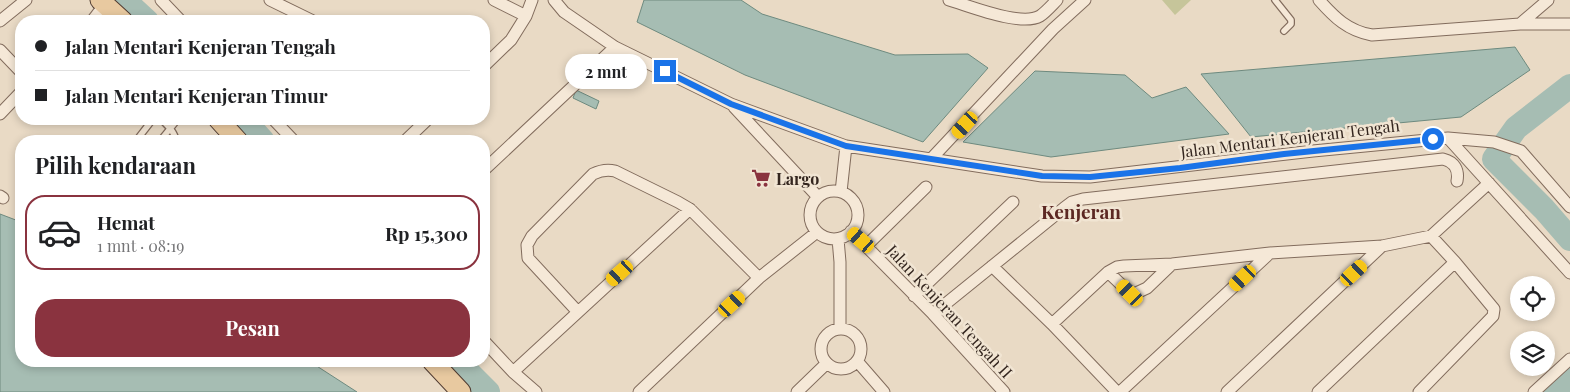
<!DOCTYPE html>
<html lang="id">
<meta charset="utf-8">
<style>
body{margin:0;font-family:"Playfair Display",serif;background:#f2f2f2;color:#202124;height:100vh;display:flex;flex-direction:column;font-size:19px;white-space:nowrap}
*{box-sizing:border-box;margin:0}
p{font-size:16px;color:#757577}
.icon{flex:none;width:28px;height:28px;fill:none;stroke:currentColor;stroke-width:2;stroke-linecap:round;stroke-linejoin:round}
.map{position:relative;flex:1;overflow:hidden}
.side{position:absolute;left:15px;top:135px;width:475px;height:232px;display:flex;flex-direction:column;background:#fff;border-radius:20px;box-shadow:0 2px 8px #0003}
.side>*{flex:none}
.banner{position:absolute;left:15px;top:15px;width:475px;height:110px;border-radius:20px;box-shadow:0 2px 8px #0003;display:grid;align-content:center;height:110px;padding:0 20px;background:#fff}
.tools{position:absolute;left:1510px;top:276px;display:grid;gap:10px}
.tools a{display:grid;place-items:center;width:45px;height:45px;border-radius:50%;background:#fff;box-shadow:0 2px 8px #0003;font-size:25px}
.end{position:absolute;width:22px;height:22px;margin:-11px;border:6px solid #1a73e8;background:#fff;box-shadow:0 0 0 2px #fff}
.from{border-radius:50%}
.bubble{position:absolute;height:35px;border-radius:18px;background:#fff;box-shadow:0 2px 8px #0003;font-size:16px;font-weight:700;line-height:35px;text-align:center}
.car{position:absolute;width:15px;height:30px;margin:-15px -8px;border-radius:6px;box-shadow:0 0 4px 1px #0007;background:linear-gradient(#f5c518 24%,#345 0 40%,#f5c518 0 76%,#345 0 86%,#f5c518 0)}
.banner b{display:flex;align-items:center;gap:18px;height:48px;font-size:19px}
.banner b+b{border-top:1px solid #e0e0e0}
.banner i{width:12px;height:12px;background:#202124}
ul{padding:0;list-style:none}
li{display:flex;align-items:center;gap:15px;height:75px;margin:0 10px 8px;padding:0 10px;border:2px solid #e0e0e0;border-radius:20px}
li div{flex:1}
li b{display:block;font-size:19px}
li em{font-style:normal;font-weight:700}
li.active{border-color:#8a333f}
li>.icon{width:45px;height:45px;stroke-width:1.5}
h2{padding:0 20px;font-size:22px;line-height:60px}
.button{display:flex;gap:10px;margin-top:auto;padding:10px 20px}
.button a{flex:1;height:58px;border-radius:20px;background:#8a333f;color:#fff;font-size:20px;font-weight:700;line-height:58px;text-align:center}
.map>svg:first-child{display:block}
.green{fill:#c6c59a}
.water{fill:#a6bdb3;stroke:#6e8a7f}
.lines{fill:none;stroke-linecap:round;stroke-linejoin:round}
.river{stroke:#a6bdb3;stroke-width:24}
.service-casing{stroke:#826c5d;stroke-width:8}
.minor-casing{stroke:#826c5d;stroke-width:13}
.primary-casing{stroke:#503b31;stroke-width:21}
.service{stroke:#f5e8d7;stroke-width:5.5}
.minor{stroke:#f5e8d7;stroke-width:11}
.primary{stroke:#e8c9a0;stroke-width:19}
.route{stroke:#1a73e8;stroke-width:6}
.labels{text-anchor:middle;dominant-baseline:central;stroke-width:5;stroke-linejoin:round;paint-order:stroke}
.street-label{font-size:16px;fill:#34261f;stroke:#f1e5d3}
.poi-label{font-size:16px;font-weight:bold;fill:#34261f;stroke:#f1e5d3;text-anchor:start}
.quarter-label{font-size:19px;font-weight:bold;fill:#5c2823;stroke:#f1e5d3}
</style>
<div class="map">
<svg width="1570" height="392" viewBox="0 0 1570 392">
<rect width="100%" height="100%" fill="#e9dac5"/>
<path class="green" d="M1162 0H1191L1175 15Z"/>
<path class="water" d="M644 0H741L762 14 895 55 968 54 988 68 923 142 745 75 637 22Z
M1515 47 1530 70 1461 117 1251 137 1201 74Z
M1035 71 1125 75 1152 98 1186 87 1229 134 1051 157 963 142Z
M576 90 599 101 596 109 573 98Z
M0 214 21 222V361H309L357 392H0Z"/>
<g class="lines">
<path class="river" d="M124 0 147 21
M1570 86 1516 128 1494 159 1544 209 1570 239
M243 119 263 141
M457 361 488 392
M1555 392 1570 376"/>
<g class="service-casing">
<path id="service" d="M1275 0 1291 20V24L1284 31
M161 119C167 125 175 132 176 141
M136 141 153 119
M160 141 178 119"/>
</g>
<g class="minor-casing">
<path id="minor" d="M161 0 181 21
M270 0 313 21
M494 0 526 16
M554 0 564 12 615 47 731 104 846 146 1042 176 1090 177 1313 151 1448 138 1494 142 1521 151 1570 207
M949 0C970 6 1021 27 1040 16 1046 12 1052 5 1057 0
M1319 0C1334 17 1348 31 1372 35L1520 24H1570
M0 21 26 0
M92 21 105 4
M1520 24 1548 0
M0 50 21 72
M484 66 511 40 526 16 532 0
M734 107 818 197
M0 114 21 92
M273 119 294 141
M1448 138 1570 273
M405 141 428 119
M931 159 1053 29 1085 0
M484 170 615 47
M810 215a24 24 0 1 1 48 0a24 24 0 1 1-48 0Z
M841 192 846 146
M0 196 3 198
M851 231 933 314 1004 392
M838 239 840 262V328
M867 245 926 187
M992 266 1052 324 1117 392
M1108 272 1130 293 1134 294 1147 288 1172 264
M914 296 1013 202
M577 311 528 258 527 245 532 236 593 174C601 170 607 169 615 171L678 202 690 209 759 278
M933 314 1064 208 1072 202 1083 199 1443 159C1455 162 1459 170 1457 181
M1052 324 1108 272 1117 267 1124 266 1172 264 1270 253 1382 246 1431 236 1489 183
M821 349a20 20 0 1 1 40 0a20 20 0 1 1-40 0Z
M484 341 513 372 536 392
M857 361 884 392
M513 372 690 209
M639 392 759 278 817 232
M797 392 827 363
M1120 392 1270 253
M1227 392 1382 246
M1318 392 1455 262 1431 236
M1419 392 1493 316 1494 309 1455 262
M1534 392 1570 359"/>
</g>
<g class="primary-casing">
<path id="primary" d="M100 0 123 21
M218 119 238 141
M432 361 461 392"/>
</g>
<use href="#service" class="service"/>
<use href="#minor" class="minor"/>
<use href="#primary" class="primary"/>
</g>
<g class="lines">
<path class="route" d="M665 71 731 104 846 146 1042 176 1090 177 1180 168 1284 154 1433 139"/>
</g>
<defs>
<g id="supermarket-bare" transform="scale(1.5)"><path d="M-6-5.5h2.5l.6 2H6L4.5 2H-2.5L-4.4-4H-6ZM-1.5 3.2a1.3 1.3 0 1 0 .1 0ZM3 3.2a1.3 1.3 0 1 0 .1 0Z" fill="#8a333f" stroke="#f1e5d3" stroke-width="2.5" paint-order="stroke"/></g>
</defs>
<g fill-rule="evenodd">
<use href="#supermarket-bare" x="761" y="178"/>
</g>
<g class="labels">
<g class="street-label">
<text transform="translate(1290 138) rotate(-7)">Jalan Mentari Kenjeran Tengah</text>
<text transform="translate(950 311) rotate(47)">Jalan Kenjeran Tengah II</text>
</g>
<g class="poi-label">
<text x="776" y="178">Largo</text>
</g>
<g class="quarter-label">
<text x="1081" y="211">Kenjeran</text>
</g>
</g>
</svg>
<div class="tools">
<a><svg class="icon" aria-label="locate" viewBox="0 0 24 24"><circle cx="12" cy="12" r="6"/><path d="M12 2v4M12 18v4M2 12h4M18 12h4"/></svg></a>
<a><svg class="icon" aria-label="layers" viewBox="0 0 24 24"><path d="M12 4l9 5-9 5-9-5zM3 14l9 5 9-5"/></svg></a>
</div>
<i class="end from" style="left:1433px;top:139px"></i>
<i class="end" style="left:665px;top:71px"></i>
<div class="bubble" style="left:565px;top:54px;width:82px">2 mnt</div>
<i class="car" style="left:965px;top:125px;rotate:222deg"></i>
<i class="car" style="left:861px;top:240px;rotate:311deg"></i>
<i class="car" style="left:620px;top:273px;rotate:228deg"></i>
<i class="car" style="left:1354px;top:273px;rotate:47deg"></i>
<i class="car" style="left:1243px;top:278px;rotate:227deg"></i>
<i class="car" style="left:1130px;top:293px;rotate:315deg"></i>
<i class="car" style="left:732px;top:304px;rotate:47deg"></i>
<div class="banner">
<b><i class="from"></i>Jalan Mentari Kenjeran Tengah</b>
<b><i></i>Jalan Mentari Kenjeran Timur</b>
</div>
<section class="side">
<h2>Pilih kendaraan</h2>
<ul>
<li class="active"><svg class="icon" aria-label="car" viewBox="0 0 24 24"><path d="M5 17H2v-5l4-1 3-4h7l3 4 3 1v5h-3M9 17h6M6 11h13"/><circle cx="7" cy="17" r="2"/><circle cx="17" cy="17" r="2"/></svg><div><b>Hemat</b><p>1 mnt · 08:19</p></div><em>Rp 15,300</em></li>
</ul>
<div class="button"><a>Pesan</a></div>
</section>
</div>
